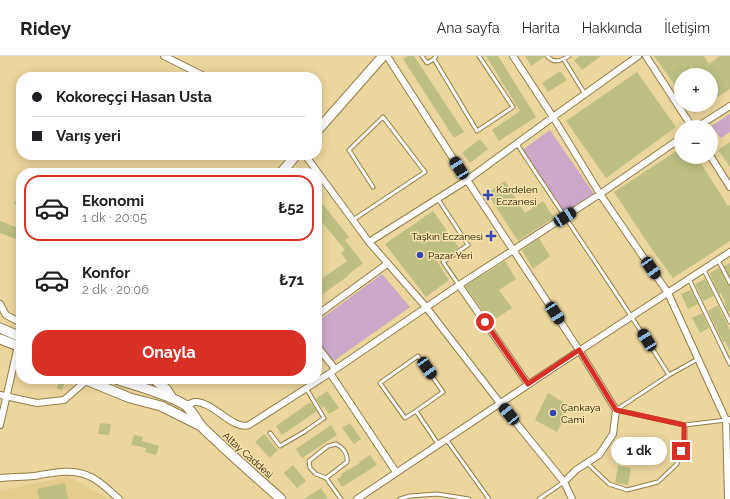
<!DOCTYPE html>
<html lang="tr">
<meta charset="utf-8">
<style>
body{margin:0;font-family:Raleway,sans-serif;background:#f6f6f6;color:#202124;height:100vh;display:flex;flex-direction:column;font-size:15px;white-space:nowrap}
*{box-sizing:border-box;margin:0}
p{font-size:13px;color:#757577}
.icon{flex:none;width:22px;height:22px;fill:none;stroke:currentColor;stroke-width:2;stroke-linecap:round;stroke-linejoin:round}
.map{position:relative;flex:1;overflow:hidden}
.side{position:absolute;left:16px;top:112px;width:306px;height:216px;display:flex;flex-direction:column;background:#fff;border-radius:16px;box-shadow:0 2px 10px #0003}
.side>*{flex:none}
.top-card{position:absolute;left:16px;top:16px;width:306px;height:88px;border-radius:16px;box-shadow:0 2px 10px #0003;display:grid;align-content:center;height:88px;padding:0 16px;background:#fff}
.buttons{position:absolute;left:674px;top:12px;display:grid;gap:8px}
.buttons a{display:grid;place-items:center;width:44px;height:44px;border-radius:50%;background:#fff;box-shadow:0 2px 10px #0003;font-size:20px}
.end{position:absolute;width:18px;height:18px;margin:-9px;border:5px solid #d93025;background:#fff;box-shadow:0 0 0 2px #fff}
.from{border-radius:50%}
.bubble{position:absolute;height:28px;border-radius:14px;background:#fff;box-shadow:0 2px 10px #0003;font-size:13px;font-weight:700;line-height:28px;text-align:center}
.car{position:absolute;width:12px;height:24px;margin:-12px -6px;border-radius:5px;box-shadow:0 0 3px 1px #0007;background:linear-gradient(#222 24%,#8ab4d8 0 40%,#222 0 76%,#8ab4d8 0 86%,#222 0)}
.top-card b{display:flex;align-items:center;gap:14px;height:38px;font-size:15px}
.top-card b+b{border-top:1px solid #e0e0e0}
.top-card i{width:10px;height:10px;background:#202124}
ul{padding:7px 0 0;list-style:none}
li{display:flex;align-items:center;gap:12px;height:66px;margin:0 8px 6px;padding:0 8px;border:2px solid transparent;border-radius:16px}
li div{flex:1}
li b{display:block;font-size:15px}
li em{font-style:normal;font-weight:700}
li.current{border-color:#d93025}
li>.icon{width:36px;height:36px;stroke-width:1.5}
.action{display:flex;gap:8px;margin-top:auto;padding:8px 16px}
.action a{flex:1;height:46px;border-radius:16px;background:#d93025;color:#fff;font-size:16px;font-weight:700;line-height:46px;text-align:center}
header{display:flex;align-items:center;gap:24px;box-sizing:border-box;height:56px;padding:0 20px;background:#fff;border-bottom:1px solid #e0e0e0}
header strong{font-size:19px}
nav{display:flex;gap:22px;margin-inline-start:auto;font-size:14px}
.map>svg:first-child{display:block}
.built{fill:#e4cd8c}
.green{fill:#cda9c9}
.building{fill:#bdc082}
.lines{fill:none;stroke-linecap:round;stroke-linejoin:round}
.service-casing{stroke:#917d47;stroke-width:5}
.minor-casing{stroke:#917d47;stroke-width:8}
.secondary-casing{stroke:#917d47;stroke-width:11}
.service{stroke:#fff;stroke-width:3}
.minor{stroke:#fff;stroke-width:6}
.secondary{stroke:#fff;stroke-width:9}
.route{stroke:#d93025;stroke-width:5}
.poi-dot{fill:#3346b8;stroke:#f8e3aa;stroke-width:1.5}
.labels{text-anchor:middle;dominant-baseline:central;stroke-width:3;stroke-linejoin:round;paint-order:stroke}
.poi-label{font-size:10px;fill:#160f00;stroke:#f8e3aa;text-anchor:start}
.street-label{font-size:10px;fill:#160f00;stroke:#f8e3aa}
</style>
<header>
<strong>Ridey</strong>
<nav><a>Ana sayfa</a><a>Harita</a><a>Hakkında</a><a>İletişim</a></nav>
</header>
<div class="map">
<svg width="730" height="443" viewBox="0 0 730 443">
<rect width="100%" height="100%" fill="#ebd69d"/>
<path class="built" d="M68 420 109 443H0V435Z"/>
<path class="green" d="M730 58V76L721 82 711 70Z
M550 74 594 138 564 158 521 95Z
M382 218 410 251 331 307 317 288V266Z"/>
<path class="building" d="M408 0H414L464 76 454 82 403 3Z
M486 0H498L536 61 499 85 492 74 520 55Z
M525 0H544V1L531 10Z
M580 0H601L582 14 574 4Z
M654 0H704L709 8 720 0H730V33L713 44 711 41V19H697L692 11 681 18V38Z
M560 15 567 24 548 36 542 27Z
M637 16 676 71 606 122 566 65Z
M688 49H705L694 57Z
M480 83 488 93 470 107 462 97Z
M730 86V111L718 94Z
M681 92V101H697L728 150 730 149V185L673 222 651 192 614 136Z
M505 125 525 157 543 145 554 162 518 185 487 137Z
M21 133V151L14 148Z
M317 141 349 181 345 184 363 207 348 219V220L317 242V226L347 205 341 197 345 194 317 160Z
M433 155 459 192 437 205 449 224 426 241 385 188Z
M0 165 21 173V185L0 177Z
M539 182 550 200 533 213 522 194Z
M505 205 516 223 499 234 512 252 491 266 465 230Z
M730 207V221L724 210Z
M719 212 727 228 730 230V255L728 256 724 246H725L721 237 719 238 711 221 710 217Z
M705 223 714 240 703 245 695 228Z
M691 234 698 248 688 253 681 238Z
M718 249 730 274V295L725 285 723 286 708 255Z
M702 257 709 272 700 277 692 262Z
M60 324 65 326 62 334 57 332Z
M327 335 339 352 329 358 324 350 322 352 316 343Z
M548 337 570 350 557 376 535 364Z
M309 347H311L317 355 282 379 276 370Z
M100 367 111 368 109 379 98 378Z
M350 367 361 383 354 388 342 372Z
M331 369 337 379 302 402 296 393Z
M264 378 278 394 270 402 255 386Z
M134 379 143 381 142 385 159 390 156 399 145 396 146 392 131 389Z
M370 399 377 409 342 431 337 423 342 420 341 418 360 407 359 406Z
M293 409 306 425 297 432 284 417Z
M618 410 631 412 628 429 615 427Z
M65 427 68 443H39L37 433Z
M321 432 328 443H304Z"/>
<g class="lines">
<g class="service-casing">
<path id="service" d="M422 0 427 7 434 3 436 0
M547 0C554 8 561 5 569 0
M434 3 477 75 513 51 479 0
M564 4 585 38
M517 88C567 165 620 241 669 319
M438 143 468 189 443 206 459 229
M353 164 425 116 383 61 349 94 373 131
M718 204 730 227
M704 214 730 266
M689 223 730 308
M616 354 685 369 726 364
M616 354 669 319 698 303
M416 355 405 362 380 327 418 300 443 336 416 355 438 388
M270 377 280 390 304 376 324 362 306 332
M446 383 489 443
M587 407 609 428 627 434 658 426 677 408 685 383V369
M326 422 347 406C348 397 344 392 336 388L328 390 309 405 310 412 316 418 326 422 341 443
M400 443 410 440 437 438 469 443
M539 443 564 426"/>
</g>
<g class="minor-casing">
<path id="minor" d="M164 0 206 21
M387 0 467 124 579 294 616 354 613 378 599 399 576 414 564 426
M513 0 553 61 638 0
M646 0 692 71
M697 71 730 50
M305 99 369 186
M711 101 730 131
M459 229 528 328
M0 248 6 259 21 267
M317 259 387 208
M317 290 335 313
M330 317 396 416
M0 339 37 347 64 344 87 324
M185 350C188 349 191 347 194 346 212 344 233 375 249 369L330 317 459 229 600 138 681 82
M0 369 18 290
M0 422C11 421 23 421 34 420 52 417 72 412 89 420 101 425 109 435 119 443
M357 443 553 312 730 196
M572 443 564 426 500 347 426 251 369 186 467 124 553 61 600 138 668 237 726 364
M728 443 726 364H730"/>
</g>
<g class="secondary-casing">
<path id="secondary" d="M317 75 383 0
M281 117 296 99
M0 272 21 281
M0 283 21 291
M84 323 130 342 161 350 201 370
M116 323C136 330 168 338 185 349 194 356 196 365 204 373 229 397 255 420 281 443
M154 323 166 333 172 342"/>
</g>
<use href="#service" class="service"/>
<use href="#minor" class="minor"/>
<use href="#secondary" class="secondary"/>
</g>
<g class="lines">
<path class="route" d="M485 266 528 328 579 294 616 354 684 369V383L681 395"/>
</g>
<g class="poi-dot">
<path d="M486 133h4v4h4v4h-4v4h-4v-4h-4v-4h4z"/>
<path d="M489 174h4v4h4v4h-4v4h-4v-4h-4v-4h4z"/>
<circle cx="420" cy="199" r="4"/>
<circle cx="553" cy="357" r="4"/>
</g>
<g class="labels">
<g class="poi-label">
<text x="496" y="133">Kardelen<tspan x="496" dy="12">Eczanesi</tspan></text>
<text x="483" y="180" text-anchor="end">Taşkın Eczanesi</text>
<text x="428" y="199">Pazar Yeri</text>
<text x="561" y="351">Çankaya<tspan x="561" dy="12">Cami</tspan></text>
</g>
<g class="street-label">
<text transform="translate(248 399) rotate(42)">Altay Caddesi</text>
</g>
</g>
</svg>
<div class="buttons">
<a>+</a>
<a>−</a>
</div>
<i class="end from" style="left:485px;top:266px"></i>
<i class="end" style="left:681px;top:395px"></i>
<div class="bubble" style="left:611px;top:381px;width:56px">1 dk</div>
<i class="car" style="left:459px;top:112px;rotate:328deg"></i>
<i class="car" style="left:565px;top:161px;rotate:57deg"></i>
<i class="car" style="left:651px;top:212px;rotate:145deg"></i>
<i class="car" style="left:555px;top:257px;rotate:147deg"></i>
<i class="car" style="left:647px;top:284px;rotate:328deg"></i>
<i class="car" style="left:427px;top:312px;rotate:145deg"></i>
<i class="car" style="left:509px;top:358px;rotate:321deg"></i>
<div class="top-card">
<b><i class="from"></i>Kokoreççi Hasan Usta</b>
<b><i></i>Varış yeri</b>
</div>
<section class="side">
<ul>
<li class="current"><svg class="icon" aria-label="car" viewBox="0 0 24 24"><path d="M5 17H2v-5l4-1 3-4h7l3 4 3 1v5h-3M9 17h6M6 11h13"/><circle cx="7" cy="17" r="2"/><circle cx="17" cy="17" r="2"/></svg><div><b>Ekonomi</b><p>1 dk · 20:05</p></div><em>₺52</em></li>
<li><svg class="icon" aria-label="car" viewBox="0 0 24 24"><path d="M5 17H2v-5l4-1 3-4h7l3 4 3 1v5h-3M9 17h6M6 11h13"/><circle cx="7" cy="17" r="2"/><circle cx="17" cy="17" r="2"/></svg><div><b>Konfor</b><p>2 dk · 20:06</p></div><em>₺71</em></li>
</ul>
<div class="action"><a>Onayla</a></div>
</section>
</div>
